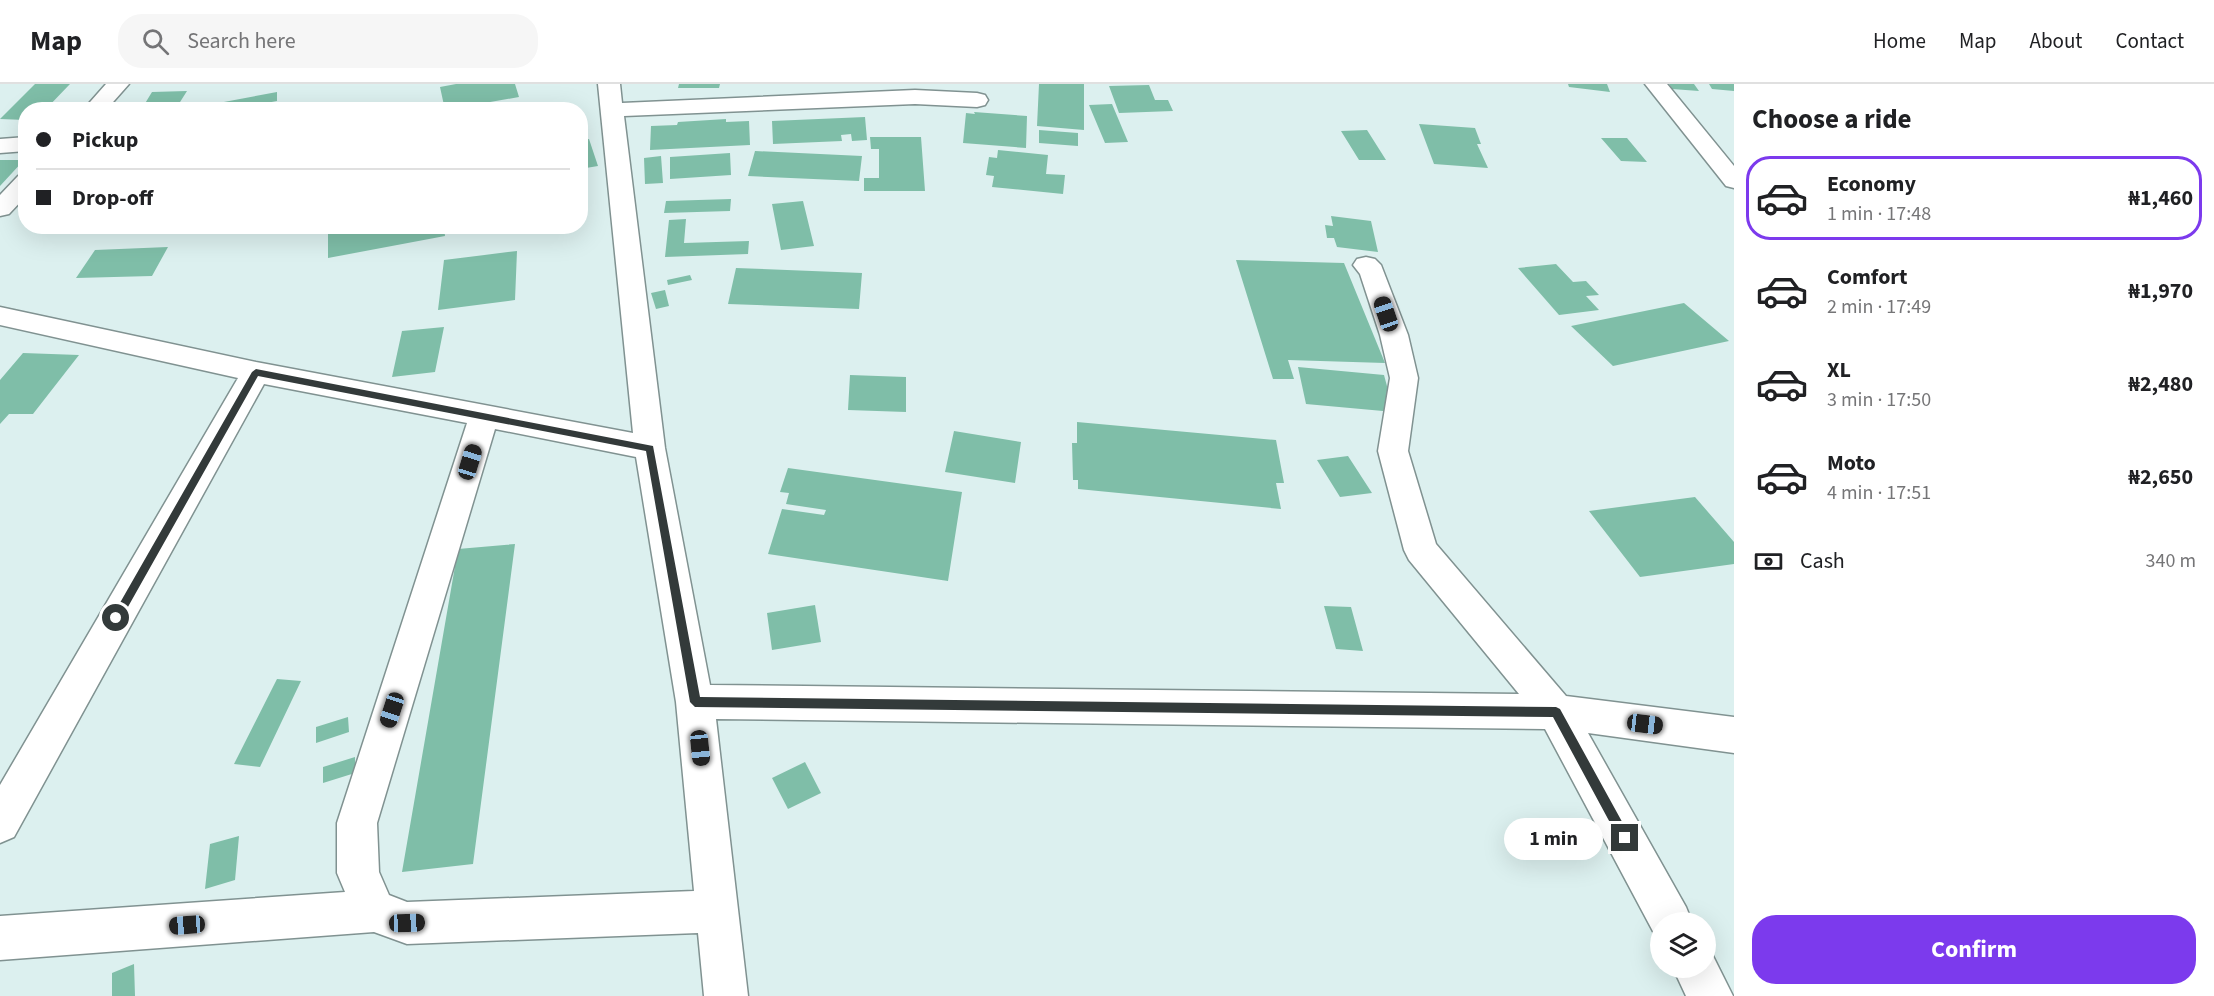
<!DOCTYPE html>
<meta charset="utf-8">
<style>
body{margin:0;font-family:"Source Sans 3",sans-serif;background:#f6f6f6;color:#202124;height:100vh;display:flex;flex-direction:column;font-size:22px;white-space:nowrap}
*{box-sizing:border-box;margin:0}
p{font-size:20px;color:#757577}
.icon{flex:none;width:33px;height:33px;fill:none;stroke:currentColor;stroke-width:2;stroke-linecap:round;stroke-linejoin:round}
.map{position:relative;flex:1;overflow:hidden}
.details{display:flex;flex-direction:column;background:#fff;width:480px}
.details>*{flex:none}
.guide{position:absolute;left:18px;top:18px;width:570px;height:132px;border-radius:24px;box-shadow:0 6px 24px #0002;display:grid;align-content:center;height:132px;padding:0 18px;background:#fff}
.buttons{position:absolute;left:1650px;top:828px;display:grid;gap:12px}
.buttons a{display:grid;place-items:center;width:66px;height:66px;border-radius:50%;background:#fff;box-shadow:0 6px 24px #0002;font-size:30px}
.end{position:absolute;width:27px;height:27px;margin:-14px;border:8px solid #333a3a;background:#fff;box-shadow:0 0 0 3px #fff}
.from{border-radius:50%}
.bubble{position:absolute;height:42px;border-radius:21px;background:#fff;box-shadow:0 6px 24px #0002;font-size:20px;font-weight:700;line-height:42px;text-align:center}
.car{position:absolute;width:18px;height:36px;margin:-18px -9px;border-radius:8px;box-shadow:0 0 4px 2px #0007;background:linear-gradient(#222 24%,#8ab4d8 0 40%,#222 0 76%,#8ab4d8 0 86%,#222 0)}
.guide b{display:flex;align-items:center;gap:21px;height:57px;font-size:22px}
.guide b+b{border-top:2px solid #e0e0e0}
.guide i{width:15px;height:15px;background:#202124}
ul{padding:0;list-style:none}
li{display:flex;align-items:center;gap:18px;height:84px;margin:0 12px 9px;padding:0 6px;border:3px solid transparent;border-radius:24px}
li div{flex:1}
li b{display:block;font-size:22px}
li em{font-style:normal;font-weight:700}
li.selected{border-color:#7c3aed}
li>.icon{width:54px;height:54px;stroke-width:1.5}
h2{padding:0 18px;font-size:27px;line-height:72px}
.pay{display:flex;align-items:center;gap:15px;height:66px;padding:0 18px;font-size:22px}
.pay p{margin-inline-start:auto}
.button{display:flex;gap:12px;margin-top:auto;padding:12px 18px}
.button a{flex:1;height:69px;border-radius:24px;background:#7c3aed;color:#fff;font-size:24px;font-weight:700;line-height:69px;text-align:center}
header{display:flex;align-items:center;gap:36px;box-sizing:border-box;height:84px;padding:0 30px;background:#fff;border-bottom:2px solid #e0e0e0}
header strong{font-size:28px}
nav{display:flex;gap:33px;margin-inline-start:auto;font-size:21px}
.search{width:420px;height:54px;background:#f6f6f6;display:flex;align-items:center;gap:15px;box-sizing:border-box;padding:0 21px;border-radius:24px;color:#757577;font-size:22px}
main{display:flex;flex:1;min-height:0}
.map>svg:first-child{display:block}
.building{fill:#7fbea8}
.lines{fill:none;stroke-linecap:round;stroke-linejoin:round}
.street-casing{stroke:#809291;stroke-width:3}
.street{fill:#fff;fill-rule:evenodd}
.route{fill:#333a3a}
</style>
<header>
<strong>Map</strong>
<div class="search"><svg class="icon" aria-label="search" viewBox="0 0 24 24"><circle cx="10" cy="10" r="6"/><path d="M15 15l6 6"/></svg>Search here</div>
<nav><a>Home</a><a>Map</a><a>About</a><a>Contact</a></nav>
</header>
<main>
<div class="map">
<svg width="1734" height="912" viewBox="0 0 1734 912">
<rect width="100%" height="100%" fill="#dcf0ef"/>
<path class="building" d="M35 0H70L45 26H26V36L0 35Z
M456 0H515L519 13 445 26 440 3Z
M679 0H720L719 4H678Z
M1039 0H1084V46L1037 42Z
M1568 0H1607L1610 8 1569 3Z
M1669 0H1694L1699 7 1672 5Z
M1709 0H1734V7L1712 5Z
M1149 1 1155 16H1168L1173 27 1119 29 1109 2Z
M187 7 175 26H141L152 8Z
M277 8V17L228 26H181Z
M1112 20 1128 58 1105 59 1089 21Z
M974 28 1027 32 1026 64 963 59 966 29 975 30Z
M865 33 867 56 852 57 851 50 841 51 842 57 773 60 772 37Z
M726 35V38L749 37 750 61 650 66 651 42 677 41 678 38Z
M1419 40 1475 44 1481 60H1477L1488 84 1434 80Z
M1039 46 1078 49V62L1039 59Z
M1367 46 1386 76H1359L1341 47Z
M870 53H921L925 107H864V94H879V65H871Z
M1601 54H1627L1647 78 1621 77Z
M589 55 598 82 580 85V56Z
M998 66 1048 71 1046 90 1065 91 1063 110 992 103 994 92 986 91 989 73 997 74Z
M755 67 862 72 859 97 748 92Z
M730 69 731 91 670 95V73Z
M661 72 663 99 645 100 644 74Z
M0 76H24L0 102Z
M731 115 730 127 664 129 666 117Z
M803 117 814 162 781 166 772 120Z
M1331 132 1371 137 1378 168 1337 163 1334 154H1327L1325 141 1333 142Z
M686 135 684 159 749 157 748 170 665 173 669 136Z
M328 142H444L445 152 328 174Z
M168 163 152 192 76 194 95 166Z
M517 167 515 216 438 226 444 176Z
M1236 176 1344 179 1385 279 1288 276 1294 295H1273Z
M1556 180 1573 198 1586 197 1599 211 1586 212 1599 226 1559 231 1518 184Z
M736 184 862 189 859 225 728 220Z
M690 191 692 196 668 201 667 196Z
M665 206 669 222 656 225 651 209Z
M1684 219 1729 257 1613 282 1571 242Z
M444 243 435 288 392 293 402 247Z
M23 269 79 271 33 330H9L0 340V296Z
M1298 283 1384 291 1394 328 1306 320Z
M850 291 906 293V328L848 326Z
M1077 338 1276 356 1284 399H1276L1281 425 1078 405V396H1073L1072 359H1077Z
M954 347 1021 358 1015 399 945 388Z
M1348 372 1372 409 1340 413 1317 376Z
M788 384 962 408 948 497 768 470 782 425 824 431 826 426 786 420 789 409 780 408Z
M1695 413 1734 458V480L1640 493 1589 427Z
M515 460 473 780 402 788 458 465Z
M815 521 821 558 772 566 767 529Z
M1324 522 1351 523 1363 567 1336 565Z
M277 595 301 597 260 683 234 680Z
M348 633 349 648 316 659V643Z
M355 673V689L323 699V683Z
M805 678 821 709 788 725 772 694Z
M239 752 235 796 205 805 210 760Z
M134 880 135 912H112V889Z"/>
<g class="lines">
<g class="street-casing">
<path id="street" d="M106 0H129L106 26H83Z
M598 0H620L622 19 915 6 977 9 985 11 988 16 985 21 977 23 915 20 624 32 665 364 710 601 1519 610 1409 476 1404 466 1378 367 1390 294 1380 251 1360 190 1353 181 1357 175 1366 173 1375 175 1381 181 1408 251 1418 294 1408 367 1436 460 1566 612 1734 633V669L1588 649 1686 823 1692 838H1660V855L1656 853 1545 645 716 635 748 912H704L698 849 407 860 374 848 0 876V832L345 808 337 789V739L467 339 264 300 14 753 0 759V701L238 294 0 241V223L256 278 633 349ZM495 345 636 373 676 618 694 807 407 818 389 811 379 788 377 739Z
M1645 0H1667L1734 82V104L1726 102Z
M26 53V67L0 69V55Z
M26 90V112L9 130 0 132V111L18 92Z
M1706 866 1711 868 1733 912H1686L1673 884H1706Z"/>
</g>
<use href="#street" class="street"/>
</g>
<path class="route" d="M256 285 653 362 700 613 1556 623 1560 625 1631 754 1629 759H1621L1553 633 695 623 690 618 646 367 258 292 120 537H113V531L252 288Z"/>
</svg>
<div class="buttons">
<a><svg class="icon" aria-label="layers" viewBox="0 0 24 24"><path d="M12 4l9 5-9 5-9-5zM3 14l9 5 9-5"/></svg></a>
</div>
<i class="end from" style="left:116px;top:534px"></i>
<i class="end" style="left:1625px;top:754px"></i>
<div class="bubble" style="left:1504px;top:734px;width:99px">1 min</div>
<i class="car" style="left:1386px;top:230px;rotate:341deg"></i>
<i class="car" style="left:470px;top:378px;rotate:17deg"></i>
<i class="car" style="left:392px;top:626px;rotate:198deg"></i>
<i class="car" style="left:1645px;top:640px;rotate:97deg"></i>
<i class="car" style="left:700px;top:664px;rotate:174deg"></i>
<i class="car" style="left:407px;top:839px;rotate:88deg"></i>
<i class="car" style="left:187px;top:841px;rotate:266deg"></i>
<div class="guide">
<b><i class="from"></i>Pickup</b>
<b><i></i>Drop-off</b>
</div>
</div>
<section class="details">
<h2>Choose a ride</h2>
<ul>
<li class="selected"><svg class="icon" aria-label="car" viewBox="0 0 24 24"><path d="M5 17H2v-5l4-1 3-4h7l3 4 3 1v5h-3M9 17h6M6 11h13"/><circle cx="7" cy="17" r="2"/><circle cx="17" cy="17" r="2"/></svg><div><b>Economy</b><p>1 min · 17:48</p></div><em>₦1,460</em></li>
<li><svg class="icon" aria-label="car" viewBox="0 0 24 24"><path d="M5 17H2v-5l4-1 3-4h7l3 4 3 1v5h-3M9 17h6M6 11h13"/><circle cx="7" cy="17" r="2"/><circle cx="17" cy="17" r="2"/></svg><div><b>Comfort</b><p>2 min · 17:49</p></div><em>₦1,970</em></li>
<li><svg class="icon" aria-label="car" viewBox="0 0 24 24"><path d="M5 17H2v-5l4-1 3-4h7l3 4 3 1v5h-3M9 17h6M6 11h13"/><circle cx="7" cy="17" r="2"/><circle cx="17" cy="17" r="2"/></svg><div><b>XL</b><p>3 min · 17:50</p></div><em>₦2,480</em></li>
<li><svg class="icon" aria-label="car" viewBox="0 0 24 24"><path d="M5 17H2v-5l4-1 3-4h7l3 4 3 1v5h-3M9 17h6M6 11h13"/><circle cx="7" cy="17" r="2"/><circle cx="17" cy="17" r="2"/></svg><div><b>Moto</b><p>4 min · 17:51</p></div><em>₦2,650</em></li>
</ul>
<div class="pay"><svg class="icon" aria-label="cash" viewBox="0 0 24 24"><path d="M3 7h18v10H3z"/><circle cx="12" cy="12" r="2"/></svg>Cash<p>340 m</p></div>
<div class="button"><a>Confirm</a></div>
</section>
</main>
